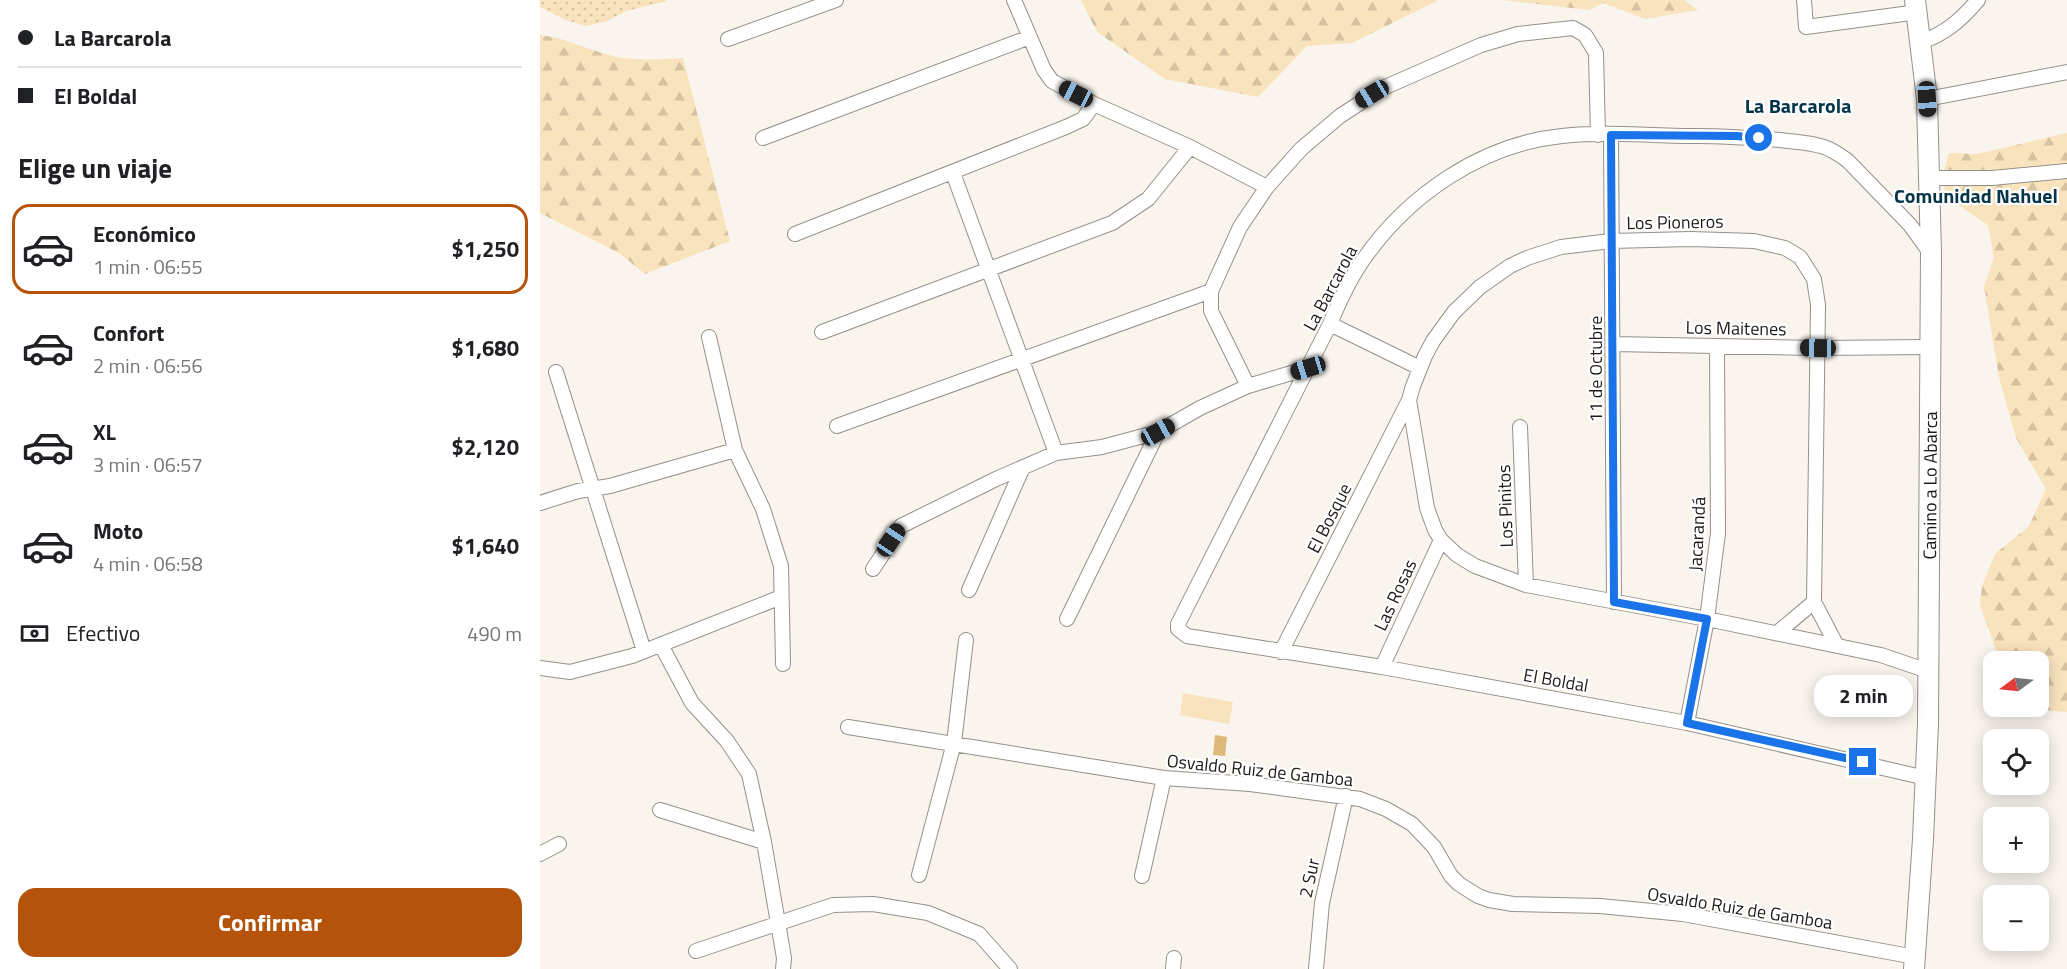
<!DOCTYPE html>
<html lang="es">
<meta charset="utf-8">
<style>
body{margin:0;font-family:"Titillium Web",sans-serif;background:#f6f6f6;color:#202124;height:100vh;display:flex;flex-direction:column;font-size:22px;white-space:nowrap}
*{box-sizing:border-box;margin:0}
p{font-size:20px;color:#757577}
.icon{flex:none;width:33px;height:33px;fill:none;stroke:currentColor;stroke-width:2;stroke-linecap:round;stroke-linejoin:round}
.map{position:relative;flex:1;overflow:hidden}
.side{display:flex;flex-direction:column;background:#fff;width:540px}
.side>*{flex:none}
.hud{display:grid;align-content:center;height:132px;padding:0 18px;background:#fff}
.needle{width:39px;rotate:255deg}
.fabs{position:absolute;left:1443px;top:651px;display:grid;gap:12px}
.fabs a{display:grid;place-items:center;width:66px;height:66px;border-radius:12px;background:#fff;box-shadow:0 3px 15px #0003;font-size:30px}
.end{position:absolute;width:27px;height:27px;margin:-14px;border:8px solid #1a73e8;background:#fff;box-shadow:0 0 0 3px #fff}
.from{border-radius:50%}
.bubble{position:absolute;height:42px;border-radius:18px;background:#fff;box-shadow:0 3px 15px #0003;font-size:20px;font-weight:700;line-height:42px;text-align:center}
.car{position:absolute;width:18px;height:36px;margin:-18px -9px;border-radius:8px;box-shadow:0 0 4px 2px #0007;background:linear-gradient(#222 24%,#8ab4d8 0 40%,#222 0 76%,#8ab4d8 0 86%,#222 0)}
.hud b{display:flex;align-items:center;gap:21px;height:57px;font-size:22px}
.hud b+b{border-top:2px solid #e0e0e0}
.hud i{width:15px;height:15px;background:#202124}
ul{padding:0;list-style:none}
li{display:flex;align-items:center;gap:18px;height:90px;margin:0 12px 9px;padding:0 6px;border:3px solid transparent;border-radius:18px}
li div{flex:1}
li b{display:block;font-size:22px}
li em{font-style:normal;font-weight:700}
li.on{border-color:#b45309}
li>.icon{width:54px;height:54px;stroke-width:1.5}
h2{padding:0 18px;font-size:27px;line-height:72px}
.pay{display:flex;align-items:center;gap:15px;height:66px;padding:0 18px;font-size:22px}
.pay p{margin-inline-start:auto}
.cta{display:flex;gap:12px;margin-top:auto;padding:12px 18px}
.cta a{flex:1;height:69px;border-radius:18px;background:#b45309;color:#fff;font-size:24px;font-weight:700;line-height:69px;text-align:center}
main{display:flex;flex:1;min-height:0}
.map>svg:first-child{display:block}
.grass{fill:url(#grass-dots)}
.forest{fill:url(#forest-firs)}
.pitch{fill:#f9e3bc}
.water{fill:#ddb878}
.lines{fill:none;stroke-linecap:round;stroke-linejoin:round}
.street-casing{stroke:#95918a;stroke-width:16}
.secondary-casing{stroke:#95918a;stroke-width:22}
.street{stroke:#fff;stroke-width:14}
.secondary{stroke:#fff;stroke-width:20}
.route{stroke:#1a73e8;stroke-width:8}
.labels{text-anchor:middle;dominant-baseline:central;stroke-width:4.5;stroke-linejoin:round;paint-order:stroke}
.street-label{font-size:18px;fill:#1c1b18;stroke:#fff}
.neighbourhood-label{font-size:20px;font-weight:bold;fill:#043549;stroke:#fff}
</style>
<main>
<section class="side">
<div class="hud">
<b><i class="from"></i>La Barcarola</b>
<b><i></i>El Boldal</b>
</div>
<h2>Elige un viaje</h2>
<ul>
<li class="on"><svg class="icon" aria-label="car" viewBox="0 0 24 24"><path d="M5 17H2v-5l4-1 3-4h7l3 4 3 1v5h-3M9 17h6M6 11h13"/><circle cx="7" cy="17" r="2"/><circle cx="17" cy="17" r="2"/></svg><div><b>Económico</b><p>1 min · 06:55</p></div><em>$1,250</em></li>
<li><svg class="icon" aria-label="car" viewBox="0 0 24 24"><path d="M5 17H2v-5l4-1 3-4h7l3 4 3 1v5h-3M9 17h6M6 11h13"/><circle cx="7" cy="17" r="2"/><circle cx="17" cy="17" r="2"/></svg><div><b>Confort</b><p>2 min · 06:56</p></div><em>$1,680</em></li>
<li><svg class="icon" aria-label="car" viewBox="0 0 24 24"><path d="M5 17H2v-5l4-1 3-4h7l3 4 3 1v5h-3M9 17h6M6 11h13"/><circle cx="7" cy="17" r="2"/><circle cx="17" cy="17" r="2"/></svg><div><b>XL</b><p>3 min · 06:57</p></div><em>$2,120</em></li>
<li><svg class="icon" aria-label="car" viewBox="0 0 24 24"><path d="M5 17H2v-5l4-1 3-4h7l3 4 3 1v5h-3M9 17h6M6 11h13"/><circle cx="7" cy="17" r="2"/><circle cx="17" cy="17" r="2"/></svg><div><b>Moto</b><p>4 min · 06:58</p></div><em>$1,640</em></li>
</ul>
<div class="pay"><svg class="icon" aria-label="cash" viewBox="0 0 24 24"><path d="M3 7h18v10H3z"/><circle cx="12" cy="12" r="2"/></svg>Efectivo<p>490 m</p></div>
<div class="cta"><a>Confirmar</a></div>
</section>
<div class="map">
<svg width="1527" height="969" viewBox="0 0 1527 969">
<defs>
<pattern id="grass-dots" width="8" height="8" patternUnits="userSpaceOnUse" patternTransform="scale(1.5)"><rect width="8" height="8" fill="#f9e3bc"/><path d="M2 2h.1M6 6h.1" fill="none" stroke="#d5c2a1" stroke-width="1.8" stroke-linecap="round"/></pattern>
<pattern id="forest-firs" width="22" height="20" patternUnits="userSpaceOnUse" patternTransform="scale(1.5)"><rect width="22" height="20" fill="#f9e3bc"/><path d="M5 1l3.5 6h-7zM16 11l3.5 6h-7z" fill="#d5c2a1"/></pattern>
</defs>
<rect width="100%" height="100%" fill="#f9f4ed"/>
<path class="grass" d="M0 0H126L127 1 86 11 67 21 46 26 26 20 0 7Z"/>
<path class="forest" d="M541 0H899L812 43 767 46 718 97 625 79 557 32Z
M963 0H1144L1158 10 1105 19 1063 3 1049 10Z
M0 35C27 38 50 51 77 57 99 61 121 59 143 58L190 241 105 274 79 253 0 213Z
M1527 133V712L1491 709 1487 707 1498 706V662L1460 661 1440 605 1442 586 1455 554 1489 526 1506 489 1476 438 1459 377 1444 286 1454 258 1448 225 1411 200 1401 182 1409 153 1437 154Z"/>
<path class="pitch" d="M643 693 693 702 689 724 640 715Z"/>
<path class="water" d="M675 735 687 737 685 756 673 755Z"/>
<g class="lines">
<g class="street-casing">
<path id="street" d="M474 0 504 70 512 81 554 104 650 147 727 187
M1264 0 1266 27 1378 12
M188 39 296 0
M1381 42C1405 34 1422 19 1438 0
M1387 99 1527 72
M1071 135 1074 602
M223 138 490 37
M413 173 516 453
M1389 178H1452L1527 171
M255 234 526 127 543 119 554 104
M790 324 880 368
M282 332 572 223 608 199 650 147
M169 337 195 450 223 509 241 566 243 664
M1073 344 1278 348 1390 347
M16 372 104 651
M708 386 671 311V291L700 227 727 187 761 149 800 116 843 88 941 45 978 34 1033 28 1045 35 1056 53 1058 135
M297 426 671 291
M980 427 986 585
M0 503 38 491 70 486 195 450
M333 569 361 526 456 479 516 453 562 447 618 432 660 408 708 386 768 368
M429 590 483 467
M527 619 618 432
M1237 633 1274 602
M121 645 152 703 187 741 209 774 224 842 244 958 243 969
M1297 646 1274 602 1278 305 1274 279 1260 257 1245 248 1214 241 1151 239 1071 241 1021 247 987 258 970 266 940 287 914 312 893 341 885 356 873 386 869 400 887 508 895 530 901 540 917 555 935 566 986 585 1167 619 1341 655 1388 671
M741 652 869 400
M842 667 901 540
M0 668 30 672 92 656 241 597
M1147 723 1167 619 1178 533 1177 346
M308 727 624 778 710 784 820 799 846 809 872 824 894 847 911 876 919 884 938 896 949 900 973 904 1060 906 1143 914 1375 957
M1386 778 1147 723 842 667 647 636 638 629V624L790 324C799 302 809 280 823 260 868 195 942 144 1022 136 1066 131 1113 136 1158 136 1185 136 1212 138 1240 140 1254 142 1270 142 1284 147 1293 150 1300 155 1308 161L1370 225 1391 254
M120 810 224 842
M0 854 19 844
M379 875 414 743 426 640
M602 876 624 778
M156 951 293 905 333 904 388 913 439 934 470 969
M633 969 634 958
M776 969 782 903 806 796"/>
</g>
<g class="secondary-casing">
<g id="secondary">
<path id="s1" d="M1374 969 1383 839 1388 724 1391 254 1387 99 1375 0"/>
</g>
</g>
<use href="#street" class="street"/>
<use href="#secondary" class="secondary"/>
</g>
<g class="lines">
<path class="route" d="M1219 138 1196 136 1071 135 1074 602 1167 619 1147 723 1323 762"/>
</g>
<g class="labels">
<g class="street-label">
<text transform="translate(1135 222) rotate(-1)">Los Pioneros</text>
<text transform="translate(790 288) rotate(-62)">La Barcarola</text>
<text transform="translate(1196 328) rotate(1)">Los Maitenes</text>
<text transform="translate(1055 369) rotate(-90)">11 de Octubre</text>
<text stroke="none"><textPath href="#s1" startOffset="484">Camino a Lo Abarca</textPath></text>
<text transform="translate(965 506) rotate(-92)">Los Pinitos</text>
<text transform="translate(789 518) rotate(-63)">El Bosque</text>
<text transform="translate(1157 534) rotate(-87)">Jacarandá</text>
<text transform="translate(855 595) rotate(-65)">Las Rosas</text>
<text transform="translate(1016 680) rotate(10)">El Boldal</text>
<text transform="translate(720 770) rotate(6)">Osvaldo Ruiz de Gamboa</text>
<text transform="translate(769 878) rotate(-78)">2 Sur</text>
<text transform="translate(1200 908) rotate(9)">Osvaldo Ruiz de Gamboa</text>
</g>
<g class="neighbourhood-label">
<text x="1258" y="105">La Barcarola</text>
<text x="1436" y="195">Comunidad Nahuel</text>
</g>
</g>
</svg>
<div class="fabs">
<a><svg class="needle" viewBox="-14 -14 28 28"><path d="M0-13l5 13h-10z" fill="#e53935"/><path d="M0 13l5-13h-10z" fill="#757577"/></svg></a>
<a><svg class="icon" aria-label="locate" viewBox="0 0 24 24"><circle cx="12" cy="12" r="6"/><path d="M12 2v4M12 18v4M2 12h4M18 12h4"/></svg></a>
<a>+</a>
<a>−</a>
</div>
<i class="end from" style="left:1219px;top:138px"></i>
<i class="end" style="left:1323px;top:762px"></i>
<div class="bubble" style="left:1274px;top:675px;width:99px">2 min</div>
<i class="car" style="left:536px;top:94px;rotate:297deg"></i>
<i class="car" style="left:832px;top:94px;rotate:239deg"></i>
<i class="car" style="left:1387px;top:99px;rotate:177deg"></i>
<i class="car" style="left:1278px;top:348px;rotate:271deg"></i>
<i class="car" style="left:768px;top:368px;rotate:253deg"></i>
<i class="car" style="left:618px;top:432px;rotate:61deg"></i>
<i class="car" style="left:351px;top:540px;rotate:34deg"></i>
</div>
</main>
